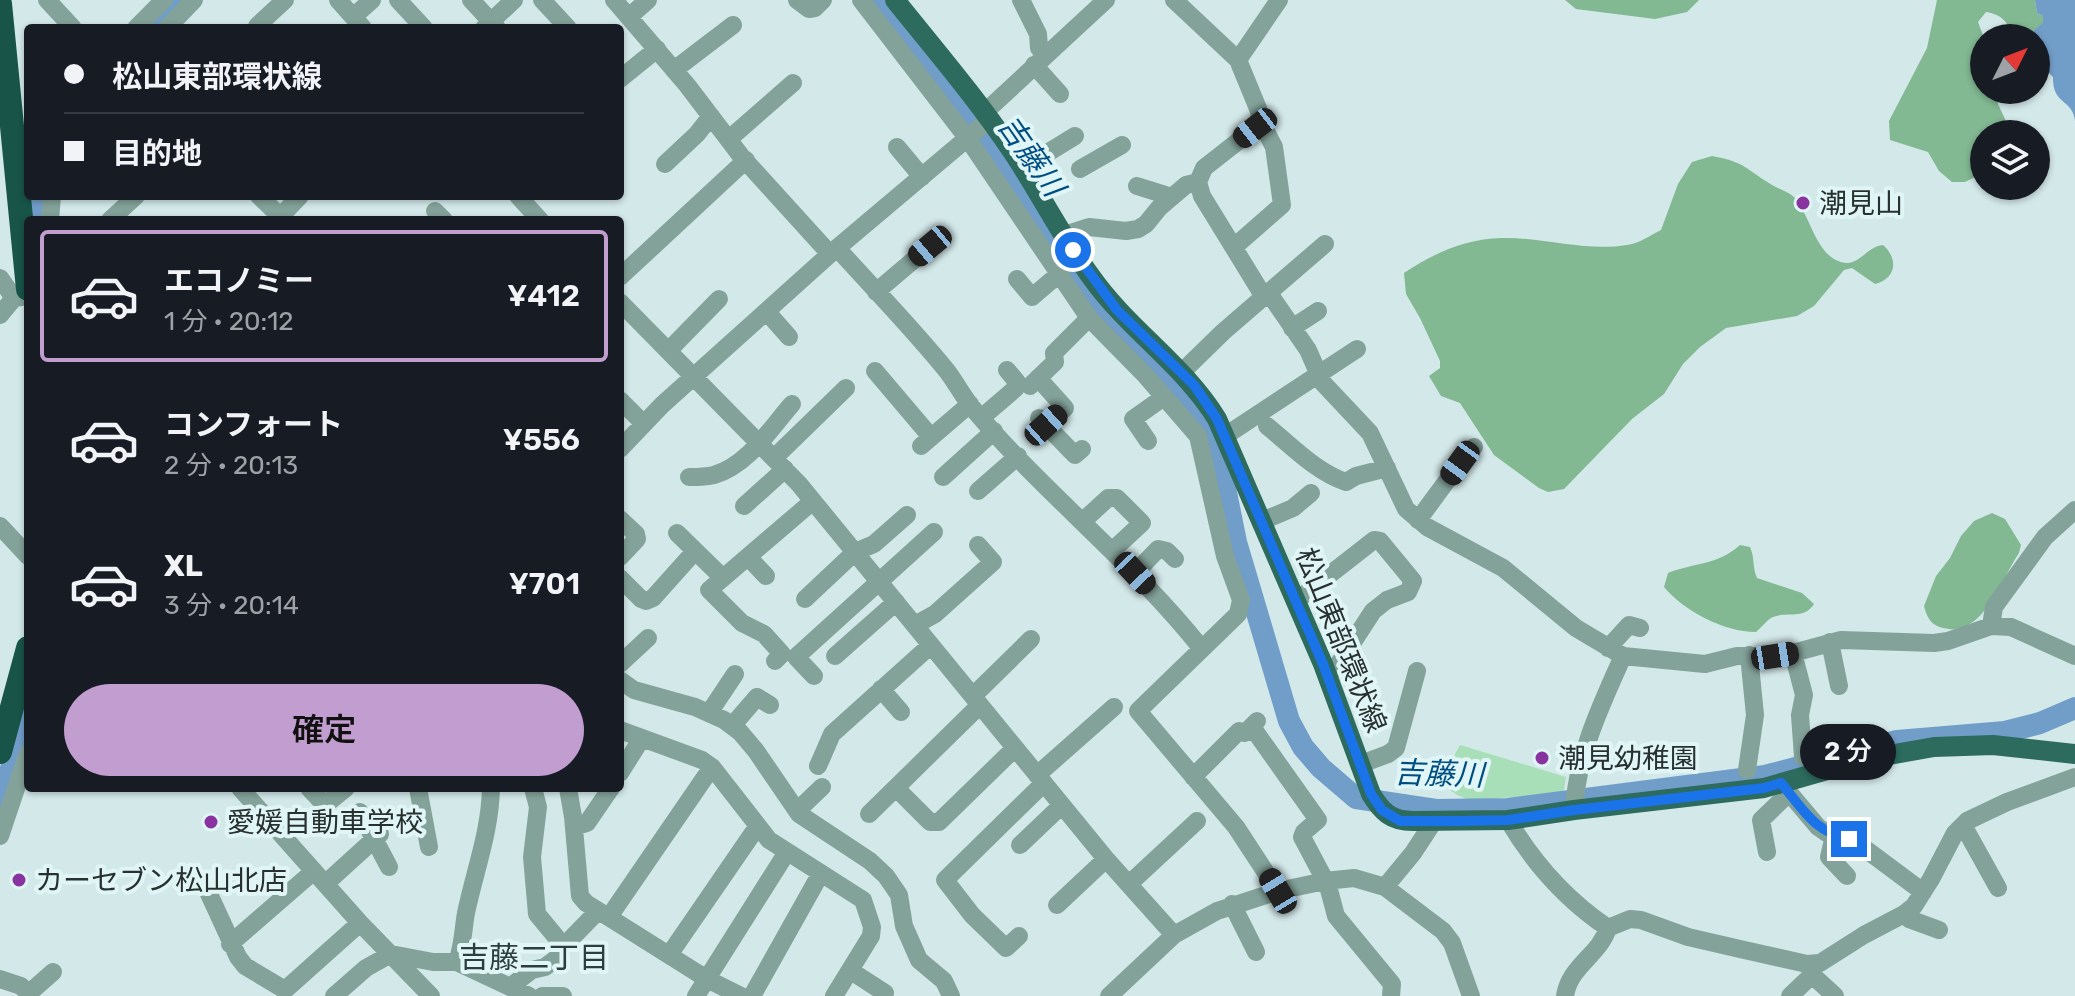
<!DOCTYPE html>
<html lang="ja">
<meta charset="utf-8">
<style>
body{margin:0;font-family:Rubik,"Noto Sans JP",sans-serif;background:#242831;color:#f1f3f6;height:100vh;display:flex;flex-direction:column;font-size:30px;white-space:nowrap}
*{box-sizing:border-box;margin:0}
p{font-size:26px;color:#9ea1a6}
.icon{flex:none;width:44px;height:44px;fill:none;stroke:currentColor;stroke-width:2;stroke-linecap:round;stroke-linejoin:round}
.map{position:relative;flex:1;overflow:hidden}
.drawer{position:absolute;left:24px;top:216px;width:600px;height:576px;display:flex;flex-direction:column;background:#171b24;border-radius:8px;box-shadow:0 2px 6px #0004}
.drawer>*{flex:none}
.hud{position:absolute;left:24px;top:24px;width:600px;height:176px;border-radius:8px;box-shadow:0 2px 6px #0004;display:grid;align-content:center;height:176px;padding:0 40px;background:#171b24}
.needle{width:52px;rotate:48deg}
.controls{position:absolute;left:1970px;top:24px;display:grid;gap:16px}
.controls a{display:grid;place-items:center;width:80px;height:80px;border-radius:50%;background:#171b24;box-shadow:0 2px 6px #0004;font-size:40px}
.end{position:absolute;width:36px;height:36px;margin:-18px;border:10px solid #1a73e8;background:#fff;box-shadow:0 0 0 4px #fff}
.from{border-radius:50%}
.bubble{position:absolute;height:56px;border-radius:28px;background:#171b24;box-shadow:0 2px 6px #0004;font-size:26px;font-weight:600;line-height:56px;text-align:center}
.car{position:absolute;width:24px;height:48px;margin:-24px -12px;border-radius:10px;box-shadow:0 0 6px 2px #0007;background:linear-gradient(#222 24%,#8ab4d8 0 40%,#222 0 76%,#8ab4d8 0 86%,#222 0)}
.hud b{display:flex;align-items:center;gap:28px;height:76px;font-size:30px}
.hud b+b{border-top:2px solid #363941}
.hud i{width:20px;height:20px;background:#f1f3f6}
ul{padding:14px 0 0;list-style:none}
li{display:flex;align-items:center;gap:24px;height:132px;margin:0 16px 12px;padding:0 24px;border:4px solid transparent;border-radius:8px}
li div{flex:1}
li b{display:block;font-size:30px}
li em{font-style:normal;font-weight:600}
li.active{border-color:#c29dcf}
li>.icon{width:72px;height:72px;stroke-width:1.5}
.primary-button{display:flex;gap:16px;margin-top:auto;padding:16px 40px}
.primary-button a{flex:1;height:92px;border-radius:48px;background:#c29dcf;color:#111;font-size:32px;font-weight:600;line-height:92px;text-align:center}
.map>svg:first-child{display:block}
.green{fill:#a9dfb8}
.forest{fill:#82b892}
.water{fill:#719ec9}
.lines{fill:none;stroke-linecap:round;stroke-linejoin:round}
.river{stroke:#719ec9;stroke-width:22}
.minor{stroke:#83a299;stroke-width:18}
.major{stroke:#2c6b5d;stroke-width:20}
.highway{stroke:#185448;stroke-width:24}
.minor-bridge{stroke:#83a299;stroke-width:18}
.route{stroke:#1a73e8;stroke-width:10}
.poi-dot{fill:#8933a0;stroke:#e0f5f6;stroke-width:3}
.labels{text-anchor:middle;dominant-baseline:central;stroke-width:8;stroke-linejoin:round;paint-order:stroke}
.poi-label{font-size:28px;fill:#283030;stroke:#e0f5f6;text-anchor:start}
.street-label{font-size:28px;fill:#283030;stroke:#e0f5f6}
.water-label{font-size:30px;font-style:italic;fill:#004d82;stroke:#e0f5f6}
.neighbourhood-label{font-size:30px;fill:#2d3e3f;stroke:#e0f5f6}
</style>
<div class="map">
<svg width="2075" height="996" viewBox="0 0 2075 996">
<rect width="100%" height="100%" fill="#d3e8e9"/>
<path class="green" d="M1460 745 1566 777 1564 790 1558 794 1470 800C1462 797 1448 793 1447 783L1455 754Z"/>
<path class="forest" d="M1565 0H1699L1687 12 1655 19 1576 9Z
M1937 0H2035L2037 13 2043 16V24L2034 30 2033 38H2013C2008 22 2003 15 1986 12L1978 22 1984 38V90H1997L1998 104 2012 134H1984V173L1965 182H1952L1939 171 1928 152 1890 140 1889 121 1927 48Z
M1712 156C1745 162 1746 169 1772 185 1779 189 1788 192 1794 197 1811 215 1816 260 1846 263 1860 264 1868 246 1883 245 1899 259 1896 279 1875 284L1852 268 1844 270 1814 306 1797 316 1726 328 1700 347 1683 364 1664 394 1632 419 1564 489 1548 492 1539 488 1494 455 1460 403 1441 396 1429 376 1440 368V361L1420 318 1406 294 1404 273C1434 253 1465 239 1502 238 1543 237 1586 252 1627 245 1638 244 1651 235 1661 230L1678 184 1692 162Z
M1992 513 2005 519 2021 545 2019 553C2003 576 1985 633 1949 629 1933 627 1928 621 1924 606L1936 576 1950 558 1961 536 1974 521Z
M1740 545 1750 547C1755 558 1752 567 1757 578L1802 593 1814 604C1803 621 1787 610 1771 618 1766 621 1761 628 1756 632 1724 632 1684 611 1664 587L1668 573C1696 562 1716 566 1740 545Z"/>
<path class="water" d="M2035 0H2075V121C2073 99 2052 105 2053 77L2044 68V52L2036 53 2034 30 2043 23V16L2037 13Z"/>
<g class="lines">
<path class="river" d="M877 0 996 156 1101 316 1169 385 1210 433 1218 453 1236 542 1289 721 1303 747 1321 768 1356 798 1436 810 1508 809 1765 776 1897 741 2005 732 2040 723 2075 708
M152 28 181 0
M40 196 41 220
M0 802 28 717"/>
<path class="minor" d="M47 0 73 28
M338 0 363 28
M398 0 424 28
M471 0 497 28
M542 0 568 28
M614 0 687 85 741 156 830 254
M797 0 809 9 815 8 823 0
M861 0 968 139 1089 318 1146 376 1198 436 1225 556 1241 600 1238 614 1138 711 1236 827 1278 891
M1021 0 1038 34 1039 48 1045 54
M1174 0 1238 60 1259 111 1260 120 1255 128 1204 168 1198 182 1202 196 1264 297 1273 299 1308 350 1322 382 1370 433 1406 509 1427 527 1503 568 1576 628 1623 656 1705 664 1737 656H1775L1793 653 1841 640 1934 643 1948 641 1991 626 2011 627 2075 656
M630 16 648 0
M353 17 372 0
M257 26 285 0
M136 28 164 0
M167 28 194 0
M484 28 514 0
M1238 60 1279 0
M1034 65 1060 94
M674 70 733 25
M620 79 657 49
M985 112 1106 0
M729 139 793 83
M897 147 922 177
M26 148H28
M665 164 697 134 711 116
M1023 168 1075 136
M1080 169 1122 145
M1137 186 1172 197
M259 196 280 216
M518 196 540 220
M435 211 444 220
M50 220 52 196
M110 220 136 196
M277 220 300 196
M1064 235 1089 227 1126 231 1138 229 1146 224 1159 208 1186 185 1198 182
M1234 247 1282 205 1274 147 1260 120
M837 248C874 289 913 329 947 371 957 384 964 399 975 411 1046 495 1134 563 1202 649
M620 277 746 160
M0 278 14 298 28 296
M1017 279 1032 297 1059 274
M876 292 930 246
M620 302 799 484 1106 859 1174 935
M767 312 789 337
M0 315 14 298
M1292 328 1318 311
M669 350 719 299
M875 371 931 437
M1182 372 1223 332 1325 244
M1038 378 1065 408 1046 425
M1030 386 1055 362 1054 353 1089 318
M620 400 644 424
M981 418 1016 388 1017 382 1007 370
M1039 418 1075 455 1082 449
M1267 426C1292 446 1316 472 1346 482L1356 476 1387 468
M1225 436 1357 349
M1148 441 1133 419 1164 397
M921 446 970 404
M620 449 662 405 830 254 990 119
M774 458 846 388
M689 477C697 477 706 477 714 475 748 465 770 429 792 404
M943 477 994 431
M978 491 1018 456
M744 506 785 469
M620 519 636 534 637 539 620 557
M1418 520 1460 463V458L1474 447
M1262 521 1293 508 1311 493
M1082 522 1108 498H1117L1142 523 1113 550
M0 526 28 556
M677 533 723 578
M748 557 766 576
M1135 573 1158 549 1167 551 1175 559
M620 578 641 599 646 601 653 598 695 551
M805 599 855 552 874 544 907 515
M1296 601 1374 540 1380 541 1413 581 1408 592 1387 600 1373 611 1336 668 1326 673
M915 625 935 614 993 562 978 545
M1991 626 1994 607 2045 537 2075 510
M1830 642 1839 686
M1608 648 1629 625 1640 628
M1793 653 1804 695 1800 715 1803 757
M835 656 896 602
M775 661 782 654 764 634 742 623 709 590 813 501
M620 664 648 638
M814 676 796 657 934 532
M620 680 634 690 695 707 724 720 740 732 756 751 799 814 870 861 886 876 899 895 904 926 919 960 944 981 951 996
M881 689 901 712
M973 696 1031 639
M709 713 735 674
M732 726 757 697 770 705
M1252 727 1318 820 1304 832 1302 837 1328 886 1336 916 1392 984 1391 996
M620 730 702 760 712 767 769 840 863 900 872 927 871 936 834 996
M1361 764 1388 754 1396 748 1417 671
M818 766 832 734 931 645
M1747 770 1755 715 1749 655
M620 773 642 738
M1037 775 1114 707
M1193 777 1239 731 1245 733 1257 721
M1781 783 1818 827 1828 834 1860 845 1923 892
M240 788 360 923 431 996
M309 788 325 805 346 788
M418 788 429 847
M568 788 573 817 580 896 586 903 699 974
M896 788 930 822H939L1015 748
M1574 810C1577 755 1601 705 1623 656
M797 811 822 787
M360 812 389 867
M869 814 980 705
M1508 820C1534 864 1565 899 1608 928L1630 919 1641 920 1688 937 1740 949 1807 964 1820 963 1864 935 1904 914 1914 906 1931 879 1955 833 1967 821 2007 802 2075 777
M1963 825 1998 888
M574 827 587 823 611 788
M0 836 28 753
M1834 836 1829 857 1847 876
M1020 845 1062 805
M1767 852 1761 820 1789 793
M204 883 238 957 245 966 285 990 360 923
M325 884 380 834
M1129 884 1197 821
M1385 887 1413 853 1434 821
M1232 904 1256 952
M1057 905 1106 859
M1904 914 1909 919 1939 930
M609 917 712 767
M1019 936 1006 948 972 915 945 880 1044 783
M230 944 314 871
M561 949 598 911
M669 955 757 827
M457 962C463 946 463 930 466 913 475 870 490 832 491 788
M1810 964 1812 975 1835 996
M851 971 885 993
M0 979 21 986 31 996
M713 982 741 996
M510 987 532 970 545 967 561 955 556 937 537 914 532 857 538 807 533 788
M28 994 53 972
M334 996 366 968 391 954 433 962H457L529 996
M542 996H563
M696 996 787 852
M752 996 821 873
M1109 996 1174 935 1217 911 1278 891 1325 881 1354 878 1385 887 1443 931 1452 943 1471 996
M1565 996C1570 965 1599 956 1608 928
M1790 996 1812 975"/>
<path class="major" d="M895 0C936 51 978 100 1014 154 1041 195 1063 239 1092 278 1129 330 1183 364 1217 419L1323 664 1371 794C1382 812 1391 821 1413 821L1508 820 1574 810 1764 788 1866 759 1934 747 1993 745 2075 754"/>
<path class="highway" d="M0 4 28 289
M0 752 28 648"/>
<path class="minor-bridge" d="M699 974 713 982"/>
</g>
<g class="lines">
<path class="route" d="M1073 250 1117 310 1194 385 1217 419 1323 664 1371 794 1382 810 1400 821H1459L1508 820 1574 810 1764 788 1781 783C1803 809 1814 832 1849 839"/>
</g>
<g class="poi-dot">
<circle cx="1803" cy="203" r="8"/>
<circle cx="1542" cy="758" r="8"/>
<circle cx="211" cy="822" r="8"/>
<circle cx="19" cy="880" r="8"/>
</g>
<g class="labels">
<g class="poi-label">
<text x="1819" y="203">潮見山</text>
<text x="1558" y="758">潮見幼稚園</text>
<text x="227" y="822">愛媛自動車学校</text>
<text x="35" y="880">カーセブン松山北店</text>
</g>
<g class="street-label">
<text transform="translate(1341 640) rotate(68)">松山東部環状線</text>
</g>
<g class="water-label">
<text transform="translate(1031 156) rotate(55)">吉藤川</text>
<text transform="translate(1439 774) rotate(2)">吉藤川</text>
</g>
<g class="neighbourhood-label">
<text x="534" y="958">吉藤二丁目</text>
</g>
</g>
</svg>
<div class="controls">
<a><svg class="needle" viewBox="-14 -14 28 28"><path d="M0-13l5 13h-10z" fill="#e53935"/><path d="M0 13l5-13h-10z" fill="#9ea1a6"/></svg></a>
<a><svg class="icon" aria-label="layers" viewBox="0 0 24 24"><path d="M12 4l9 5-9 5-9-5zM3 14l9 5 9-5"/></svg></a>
</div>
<i class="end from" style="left:1073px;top:250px"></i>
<i class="end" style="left:1849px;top:839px"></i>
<div class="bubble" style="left:1800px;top:724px;width:96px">2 分</div>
<i class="car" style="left:1255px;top:128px;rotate:232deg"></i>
<i class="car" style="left:930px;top:246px;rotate:230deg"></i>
<i class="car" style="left:1046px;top:425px;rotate:48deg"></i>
<i class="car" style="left:1460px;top:463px;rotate:216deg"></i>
<i class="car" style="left:1135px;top:573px;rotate:137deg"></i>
<i class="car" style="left:1775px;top:656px;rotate:81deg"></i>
<i class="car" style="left:1278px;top:891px;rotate:329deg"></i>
<div class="hud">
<b><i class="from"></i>松山東部環状線</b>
<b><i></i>目的地</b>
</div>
<section class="drawer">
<ul>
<li class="active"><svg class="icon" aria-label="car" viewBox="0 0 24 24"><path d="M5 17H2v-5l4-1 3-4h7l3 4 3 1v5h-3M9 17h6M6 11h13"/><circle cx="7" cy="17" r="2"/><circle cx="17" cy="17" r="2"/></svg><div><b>エコノミー</b><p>1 分 · 20:12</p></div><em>¥412</em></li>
<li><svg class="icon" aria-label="car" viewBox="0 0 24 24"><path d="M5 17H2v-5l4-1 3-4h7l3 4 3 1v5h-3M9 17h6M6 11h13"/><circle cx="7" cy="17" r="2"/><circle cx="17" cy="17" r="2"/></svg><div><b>コンフォート</b><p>2 分 · 20:13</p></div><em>¥556</em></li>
<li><svg class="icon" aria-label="car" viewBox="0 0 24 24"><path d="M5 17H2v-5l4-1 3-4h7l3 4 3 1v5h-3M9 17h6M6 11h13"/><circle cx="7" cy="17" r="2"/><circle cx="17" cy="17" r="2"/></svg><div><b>XL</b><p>3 分 · 20:14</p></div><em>¥701</em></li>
</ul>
<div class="primary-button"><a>確定</a></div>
</section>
</div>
